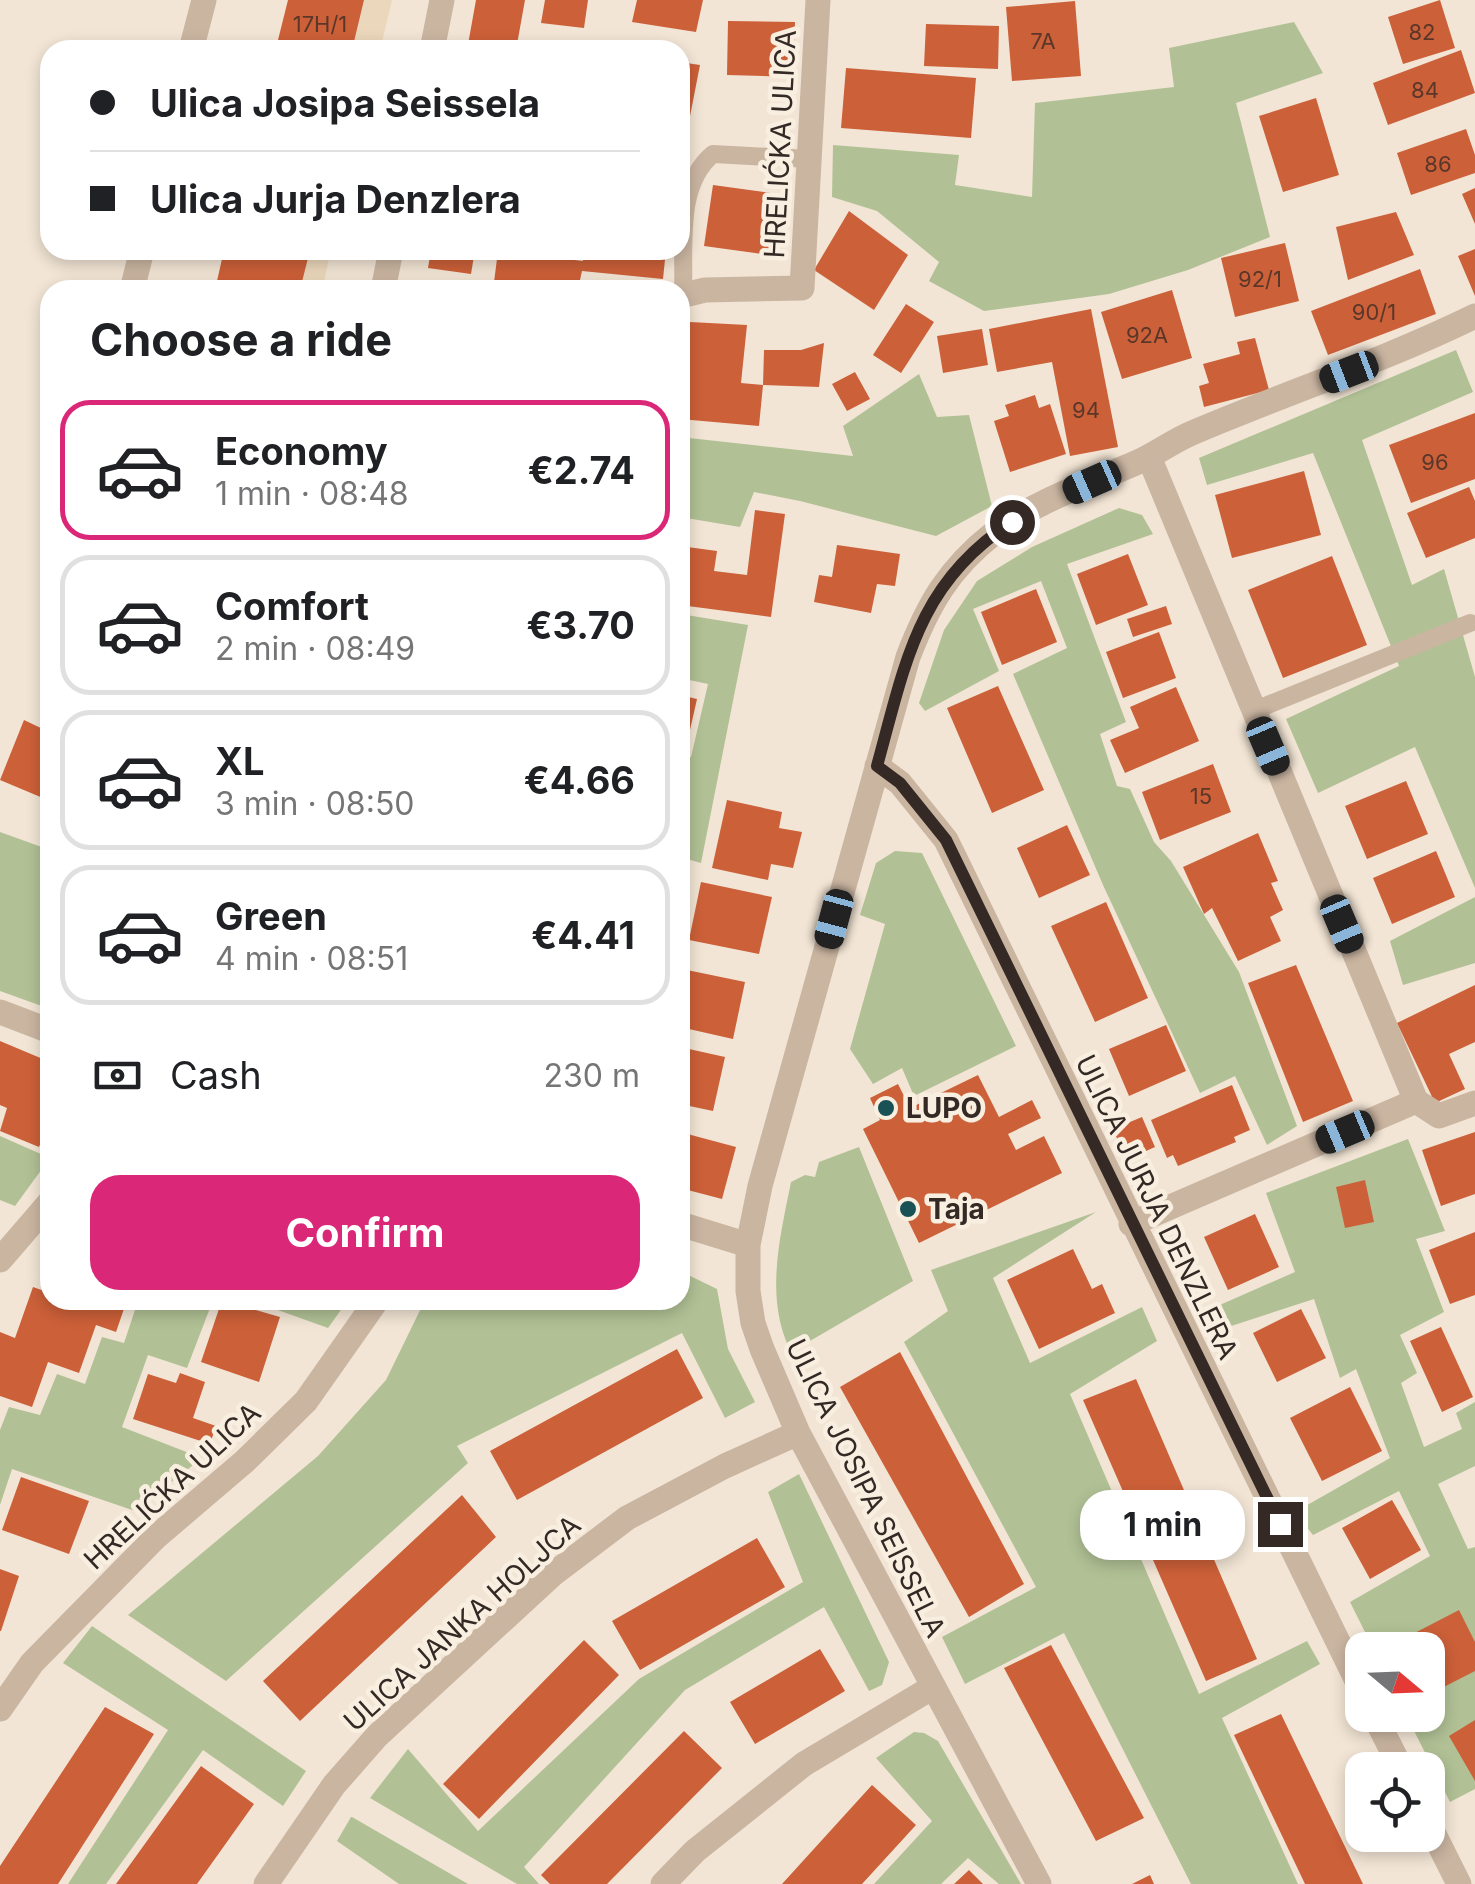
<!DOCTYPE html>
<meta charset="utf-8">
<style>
body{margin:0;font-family:Inter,sans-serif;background:#f6f6f6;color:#202124;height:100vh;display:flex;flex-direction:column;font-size:38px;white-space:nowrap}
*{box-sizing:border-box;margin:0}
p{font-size:32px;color:#757577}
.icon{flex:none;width:55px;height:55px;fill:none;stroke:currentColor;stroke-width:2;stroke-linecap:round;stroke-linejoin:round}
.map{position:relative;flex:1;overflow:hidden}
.panel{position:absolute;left:40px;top:280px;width:650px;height:1030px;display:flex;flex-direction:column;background:#fff;border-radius:30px;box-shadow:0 5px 15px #0003}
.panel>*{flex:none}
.hud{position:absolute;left:40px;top:40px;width:650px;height:220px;border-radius:30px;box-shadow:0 5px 15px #0003;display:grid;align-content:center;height:220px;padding:0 50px;background:#fff}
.needle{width:65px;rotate:109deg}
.controls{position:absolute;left:1345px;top:1632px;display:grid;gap:20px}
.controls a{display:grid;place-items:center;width:100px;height:100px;border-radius:20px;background:#fff;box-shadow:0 5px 15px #0003;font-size:50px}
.end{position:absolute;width:45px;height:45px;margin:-22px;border:12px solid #342924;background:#fff;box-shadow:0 0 0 5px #fff}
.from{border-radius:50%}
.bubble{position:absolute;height:70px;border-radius:30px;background:#fff;box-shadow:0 5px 15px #0003;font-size:32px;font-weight:700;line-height:70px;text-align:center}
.car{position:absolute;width:30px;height:60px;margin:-30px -15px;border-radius:12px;box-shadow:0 0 8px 2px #0007;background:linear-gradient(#222 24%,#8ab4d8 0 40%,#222 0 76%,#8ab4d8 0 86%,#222 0)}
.hud b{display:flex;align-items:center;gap:35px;height:95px;font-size:38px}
.hud b+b{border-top:2px solid #e0e0e0}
.hud i{width:25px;height:25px;background:#202124}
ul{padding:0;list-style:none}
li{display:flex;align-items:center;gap:30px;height:140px;margin:0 20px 15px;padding:0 30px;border:5px solid #e0e0e0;border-radius:30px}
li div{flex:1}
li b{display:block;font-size:38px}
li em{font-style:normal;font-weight:700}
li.selected{border-color:#db2777}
li>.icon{width:90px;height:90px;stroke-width:1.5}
h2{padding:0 50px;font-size:45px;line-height:120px}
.pay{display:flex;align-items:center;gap:25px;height:110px;padding:0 50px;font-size:38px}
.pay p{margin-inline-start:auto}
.action{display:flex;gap:20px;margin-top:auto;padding:20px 50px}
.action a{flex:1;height:115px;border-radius:30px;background:#db2777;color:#fff;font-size:40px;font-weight:700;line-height:115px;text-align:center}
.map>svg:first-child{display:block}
.green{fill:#b1c195}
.plaza{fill:#ebd7bb}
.building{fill:#cc6039}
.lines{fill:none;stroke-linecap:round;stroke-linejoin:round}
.lane{stroke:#cab5a1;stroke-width:18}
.street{stroke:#cab5a1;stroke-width:25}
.route{stroke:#342924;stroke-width:12}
.poi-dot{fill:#195156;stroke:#f9efe1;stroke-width:4}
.labels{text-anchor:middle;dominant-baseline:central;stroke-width:9;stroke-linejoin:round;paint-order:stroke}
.number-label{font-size:22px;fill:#5a3729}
.street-label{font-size:28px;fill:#342924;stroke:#f9efe1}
.poi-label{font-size:28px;font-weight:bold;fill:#342924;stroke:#f9efe1;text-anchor:start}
</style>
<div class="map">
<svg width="1475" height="1884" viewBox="0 0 1475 1884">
<rect width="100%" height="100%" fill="#f2e5d5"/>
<path class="green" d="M1294 22 1323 73 1236 103 1270 237 1188 270 1109 294 984 311 929 281 939 262 877 211 832 197 833 145 959 155 955 185 1032 197 1035 103 1174 87 1169 48Z
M1456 350 1473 392 1362 440 1412 585 1444 569 1475 677V888L1415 747 1318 793 1286 719 1399 666 1313 453 1207 485 1199 458Z
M919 374 937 417 969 415 992 506 936 536 800 501 754 492 740 527 680 517V437L853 456 843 426Z
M1119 508 1142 515 1153 534 1067 564 1126 722 1100 734 1117 786 1130 789 1154 842 1171 861 1239 972 1297 1126 1267 1145 1235 1076 1200 1093 1103 885 1013 674 1067 648 1041 581 973 609 999 671 925 711 919 703 944 630 977 581 1032 547Z
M680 614 748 625 701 863 680 857V756L691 757 708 684 680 678Z
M0 832 50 850V1009L0 991Z
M895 851 922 853 1016 1046 914 1096 902 1068 873 1084 850 1049 885 924 860 915 876 863Z
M1475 897V963L1403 985 1390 941Z
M0 1136 50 1158 15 1206 0 1200Z
M1408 1139 1445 1231 1416 1239 1444 1312 1400 1335 1417 1373 1401 1383 1424 1447 1462 1429 1456 1413 1475 1402V1466L1438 1484 1468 1549 1475 1547V1789L1450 1802 1406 1715H1428V1650H1374L1350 1602 1430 1556 1399 1491 1313 1535 1295 1512 1390 1458 1356 1369 1340 1378 1314 1299 1225 1328 1213 1308 1295 1272 1266 1193Z
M859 1147 913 1281 791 1352C764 1299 780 1237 791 1182L805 1175 815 1177 819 1162Z
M1096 1212 993 1278 1030 1363 1142 1307 1157 1341 1070 1394 1199 1694 1307 1641 1320 1664 1222 1718 1298 1884H1191L1064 1633 965 1684 942 1637 1036 1587 904 1342 948 1311 931 1270Z
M680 1271 717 1289 728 1349 755 1402 725 1418 682 1333 457 1446 468 1463 226 1681 128 1615 318 1456 386 1380 425 1300H680Z
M155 1300H213L187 1368 148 1355 122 1427 202 1458 135 1511 12 1469 0 1505V1430L9 1407 40 1415 57 1374 85 1384 102 1337 124 1343 138 1301 154 1304Z
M250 1300H348L328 1328Z
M799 1474 889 1662 882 1685 869 1691 824 1607 685 1690 524 1867 539 1884H517L370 1798 408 1749 478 1831 639 1679 803 1582 768 1492Z
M92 1626 306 1771 283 1806 203 1750 106 1884H68L168 1730 63 1663Z
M914 1732 924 1733 938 1741 1021 1884H999L968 1858 941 1884H874L932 1821 876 1758Z
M351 1817H352L468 1884H399L337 1841Z"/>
<path class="plaza" d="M364 0H392L380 50H352Z
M310 250H331L322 290H300Z"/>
<path class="building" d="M288 0H364L352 50 276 48Z
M476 0H525L516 50H467Z
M545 0H588L584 28 541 23Z
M637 0H703L696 32 632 22Z
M1440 0 1455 48 1403 64 1388 17Z
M1075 1 1081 76 1012 81 1006 7Z
M728 21 795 22 793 77 727 75Z
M926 24 999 26 998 69 924 66Z
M1461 50 1475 93 1388 125 1373 83Z
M680 62 700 65 683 152 680 151Z
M846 68 976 78 971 138 841 128Z
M1316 98 1339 175 1283 192 1259 116Z
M1466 129 1475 155V173L1411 195 1397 153Z
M713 185 785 195 776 256 704 246Z
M1475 188V224L1462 194Z
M849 211 908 255 874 310 814 270Z
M1396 212 1414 255 1348 280 1336 227Z
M1285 243 1299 301 1235 317 1221 258Z
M1475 249V296L1458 256Z
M224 250H310L300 290H215Z
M431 250H475L471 274 428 268Z
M584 250H666L663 279 582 271 578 289 524 285 523 290H493L498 251 583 261Z
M1420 269 1436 314 1328 355 1311 311Z
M1172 290 1192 358 1122 379 1101 312Z
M906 304 934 322 901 373 873 355Z
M1091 309 1118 447 1070 456 1052 362 997 372 989 329Z
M690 322 747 325 741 383 763 385 764 350H801L824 343 819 387 763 385 759 426 680 419Z
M982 329 988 365 943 373 937 336Z
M1255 338 1269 390 1204 407 1199 386 1209 383 1203 364 1240 354 1237 342Z
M855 372 870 399 847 411 832 384Z
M1035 395 1039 408 1050 404 1066 454 1010 472 994 421 1009 416 1005 405Z
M1475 413V479L1411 503 1389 445Z
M1304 471 1321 535 1232 558 1215 495Z
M1469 487 1475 501V538L1426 558 1407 513Z
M755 510 785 514 771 617 680 605V546L717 551 714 571 747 575Z
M837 545 900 554 895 586 877 584 871 613 814 602 819 575 832 577Z
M1128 554 1148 605 1096 625 1077 574Z
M1332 556 1367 645 1283 678 1248 590Z
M1036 589 1057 642 1002 665 981 612Z
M1166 606 1172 624 1133 637 1127 619Z
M1159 632 1176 678 1123 698 1106 652Z
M998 686 1044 790 992 813 947 708Z
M1176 687 1199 741 1125 773 1110 740 1139 728 1130 707Z
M680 695 697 699 685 752 680 751Z
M50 719V801L0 780 24 720 45 730Z
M1213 764 1231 812 1160 840 1142 792Z
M1406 781 1428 834 1367 859 1345 806Z
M727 800 782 812 779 828 802 832 793 868 771 864 768 880 712 868Z
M1067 825 1090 875 1039 898 1017 848Z
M1258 833 1278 881 1271 883 1283 910 1270 917 1281 941 1238 961 1212 908 1204 914 1183 867Z
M1436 851 1455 897 1392 924 1373 878Z
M701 882 772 897 759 954 689 940Z
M680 898 688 899 682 933H680Z
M1106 902 1148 998 1095 1022 1051 926Z
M1296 965 1353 1101 1303 1122 1248 983Z
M687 970 745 982 733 1039 680 1027V1001Z
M1475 985V1042L1449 1054 1465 1089 1435 1103 1397 1023Z
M1166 1025 1186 1071 1129 1096 1109 1049Z
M0 1041 50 1062V1121L39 1147 0 1131 7 1108 0 1105Z
M680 1047 725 1057 713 1111 680 1104Z
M978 1075 999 1117 1032 1100 1041 1118 1008 1134 1016 1150 1044 1136 1062 1173 919 1243 863 1129 880 1120 870 1098 898 1084 910 1108Z
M1232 1085 1250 1130 1234 1137 1236 1142 1178 1166 1173 1155 1167 1158 1151 1120Z
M1142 1117 1155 1147 1126 1160 1113 1129Z
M680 1132 736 1147 722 1199 680 1188Z
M1475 1132V1194L1441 1206 1422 1150Z
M1365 1180 1374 1222 1345 1228 1336 1187Z
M1255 1214 1279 1267 1228 1290 1204 1237Z
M1475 1232V1295L1450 1304 1429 1250Z
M1073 1249 1092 1289 1102 1284 1115 1313 1039 1349 1007 1280Z
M33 1287 50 1293V1300H127L116 1332 96 1325 79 1373 48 1362 32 1407 0 1396V1332L15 1338Z
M222 1300 280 1317 259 1382 201 1362Z
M1301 1309 1326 1358 1277 1382 1253 1333Z
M1441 1327 1473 1397 1442 1412 1410 1341Z
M677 1349 703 1398 517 1500 490 1451Z
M900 1352 1024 1584 969 1617 840 1387Z
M180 1373 205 1382 193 1418 216 1426 210 1444 133 1419 148 1374 176 1383Z
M1136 1379 1257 1659 1206 1681 1083 1400Z
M1350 1387 1382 1451 1322 1481 1290 1418Z
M21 1477 89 1501 69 1554 2 1530Z
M462 1495 496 1537 300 1721 263 1681Z
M1392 1500 1421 1550 1370 1579 1342 1528Z
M757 1538 785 1587 640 1670 612 1621Z
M0 1569 19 1576 1 1631H0Z
M1459 1610 1475 1642V1671L1432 1693 1428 1684V1650H1411L1405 1638Z
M584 1640 619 1675 479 1819 443 1784Z
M1051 1645 1144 1818 1096 1841 1004 1668Z
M820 1649 845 1691 755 1744 730 1702Z
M105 1707 154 1734 58 1884H0V1866Z
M1281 1714 1363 1884H1305L1234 1735Z
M1475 1720V1781L1449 1736Z
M684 1731 722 1768 607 1884H550L541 1875Z
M201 1766 254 1804 197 1884H116Z
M872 1785 916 1825 862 1884H782Z
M969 1870 983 1884H954Z
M1150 1875 1154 1884H1132Z"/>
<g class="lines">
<path class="lane" d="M683 293C685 248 675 185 713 154L809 159
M1253 711 1470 623"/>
<path class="street" d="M191 50 204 0
M432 50 442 0
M132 290 142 250
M383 290 391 250
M680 296 705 290 802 288 818 0
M1149 457 1416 1101
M877 766 900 783 946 840 1362 1691
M0 1012 50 1031
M1416 1101 1439 1116 1475 1103
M680 1224 748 1245
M1131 1224 1416 1101
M0 1260 50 1202
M0 1709 32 1663 156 1537 245 1461 306 1401 377 1300
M1374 1715 1402 1770
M1428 1822 1459 1884
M266 1884 334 1785 377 1736 553 1574 627 1518 725 1466 798 1433
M663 1884 695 1851 804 1764 933 1687
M1039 1884 798 1433 762 1349 753 1323 748 1291V1245L760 1186 908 657C928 605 948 569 994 533 1035 501 1090 483 1138 462 1156 454 1173 441 1192 433 1286 393 1383 361 1475 316"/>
</g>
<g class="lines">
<path class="route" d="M1012 522C917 583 905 665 877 766L900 783 946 840 1280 1524"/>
</g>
<g class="poi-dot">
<circle cx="886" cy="1108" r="10"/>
<circle cx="908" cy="1209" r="10"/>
</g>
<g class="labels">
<g class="number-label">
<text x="320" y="24">17H/1</text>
<text x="1422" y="32">82</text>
<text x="1043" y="41">7A</text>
<text x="1425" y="90">84</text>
<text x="1438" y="164">86</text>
<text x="1260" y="279">92/1</text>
<text x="1374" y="312">90/1</text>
<text x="1147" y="335">92A</text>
<text x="1086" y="410">94</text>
<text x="1435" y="462">96</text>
<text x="1201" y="796">15</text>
</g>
<g class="street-label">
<text transform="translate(780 144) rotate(-87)">HRELIĆKA ULICA</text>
<text transform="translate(1157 1207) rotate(64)">ULICA JURJA DENZLERA</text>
<text transform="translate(172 1486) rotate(-43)">HRELIĆKA ULICA</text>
<text transform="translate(866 1488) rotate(64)">ULICA JOSIPA SEISSELA</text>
<text transform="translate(462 1623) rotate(-42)">ULICA JANKA HOLJCA</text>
</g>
<g class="poi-label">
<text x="906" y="1108">LUPO</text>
<text x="928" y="1209">Taja</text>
</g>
</g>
</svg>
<div class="controls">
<a><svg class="needle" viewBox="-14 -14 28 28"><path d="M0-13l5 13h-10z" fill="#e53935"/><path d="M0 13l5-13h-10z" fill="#757577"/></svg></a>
<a><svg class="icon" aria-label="locate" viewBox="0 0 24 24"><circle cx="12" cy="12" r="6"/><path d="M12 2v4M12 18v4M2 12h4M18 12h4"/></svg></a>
</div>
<i class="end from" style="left:1012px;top:522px"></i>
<i class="end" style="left:1280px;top:1524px"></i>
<div class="bubble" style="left:1080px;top:1490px;width:165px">1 min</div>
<i class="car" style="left:1349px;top:372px;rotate:249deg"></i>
<i class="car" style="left:1092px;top:482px;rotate:246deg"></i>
<i class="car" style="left:1268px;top:746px;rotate:157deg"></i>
<i class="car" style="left:834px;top:919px;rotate:195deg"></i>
<i class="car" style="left:1342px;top:924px;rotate:157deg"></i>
<i class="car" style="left:1345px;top:1132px;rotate:247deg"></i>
<div class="hud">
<b><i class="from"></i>Ulica Josipa Seissela</b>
<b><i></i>Ulica Jurja Denzlera</b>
</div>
<section class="panel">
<h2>Choose a ride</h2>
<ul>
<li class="selected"><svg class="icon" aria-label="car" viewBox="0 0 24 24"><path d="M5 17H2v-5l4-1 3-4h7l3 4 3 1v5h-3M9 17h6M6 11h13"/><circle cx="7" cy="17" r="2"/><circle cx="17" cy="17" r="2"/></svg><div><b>Economy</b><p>1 min · 08:48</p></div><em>€2.74</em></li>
<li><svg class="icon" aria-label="car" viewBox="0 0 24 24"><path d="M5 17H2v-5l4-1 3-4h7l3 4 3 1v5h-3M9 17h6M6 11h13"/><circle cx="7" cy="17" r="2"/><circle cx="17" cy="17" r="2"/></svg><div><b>Comfort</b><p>2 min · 08:49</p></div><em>€3.70</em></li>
<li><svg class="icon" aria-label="car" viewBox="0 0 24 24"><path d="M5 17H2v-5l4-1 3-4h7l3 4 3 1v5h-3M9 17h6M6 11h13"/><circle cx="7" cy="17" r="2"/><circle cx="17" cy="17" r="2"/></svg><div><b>XL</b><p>3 min · 08:50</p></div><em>€4.66</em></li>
<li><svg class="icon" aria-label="car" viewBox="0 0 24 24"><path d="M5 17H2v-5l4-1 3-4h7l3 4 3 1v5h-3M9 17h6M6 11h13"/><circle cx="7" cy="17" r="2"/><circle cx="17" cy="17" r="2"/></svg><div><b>Green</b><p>4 min · 08:51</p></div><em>€4.41</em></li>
</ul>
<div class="pay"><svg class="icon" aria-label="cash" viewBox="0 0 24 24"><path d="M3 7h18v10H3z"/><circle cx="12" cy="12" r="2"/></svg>Cash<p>230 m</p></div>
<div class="action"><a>Confirm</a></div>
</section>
</div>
